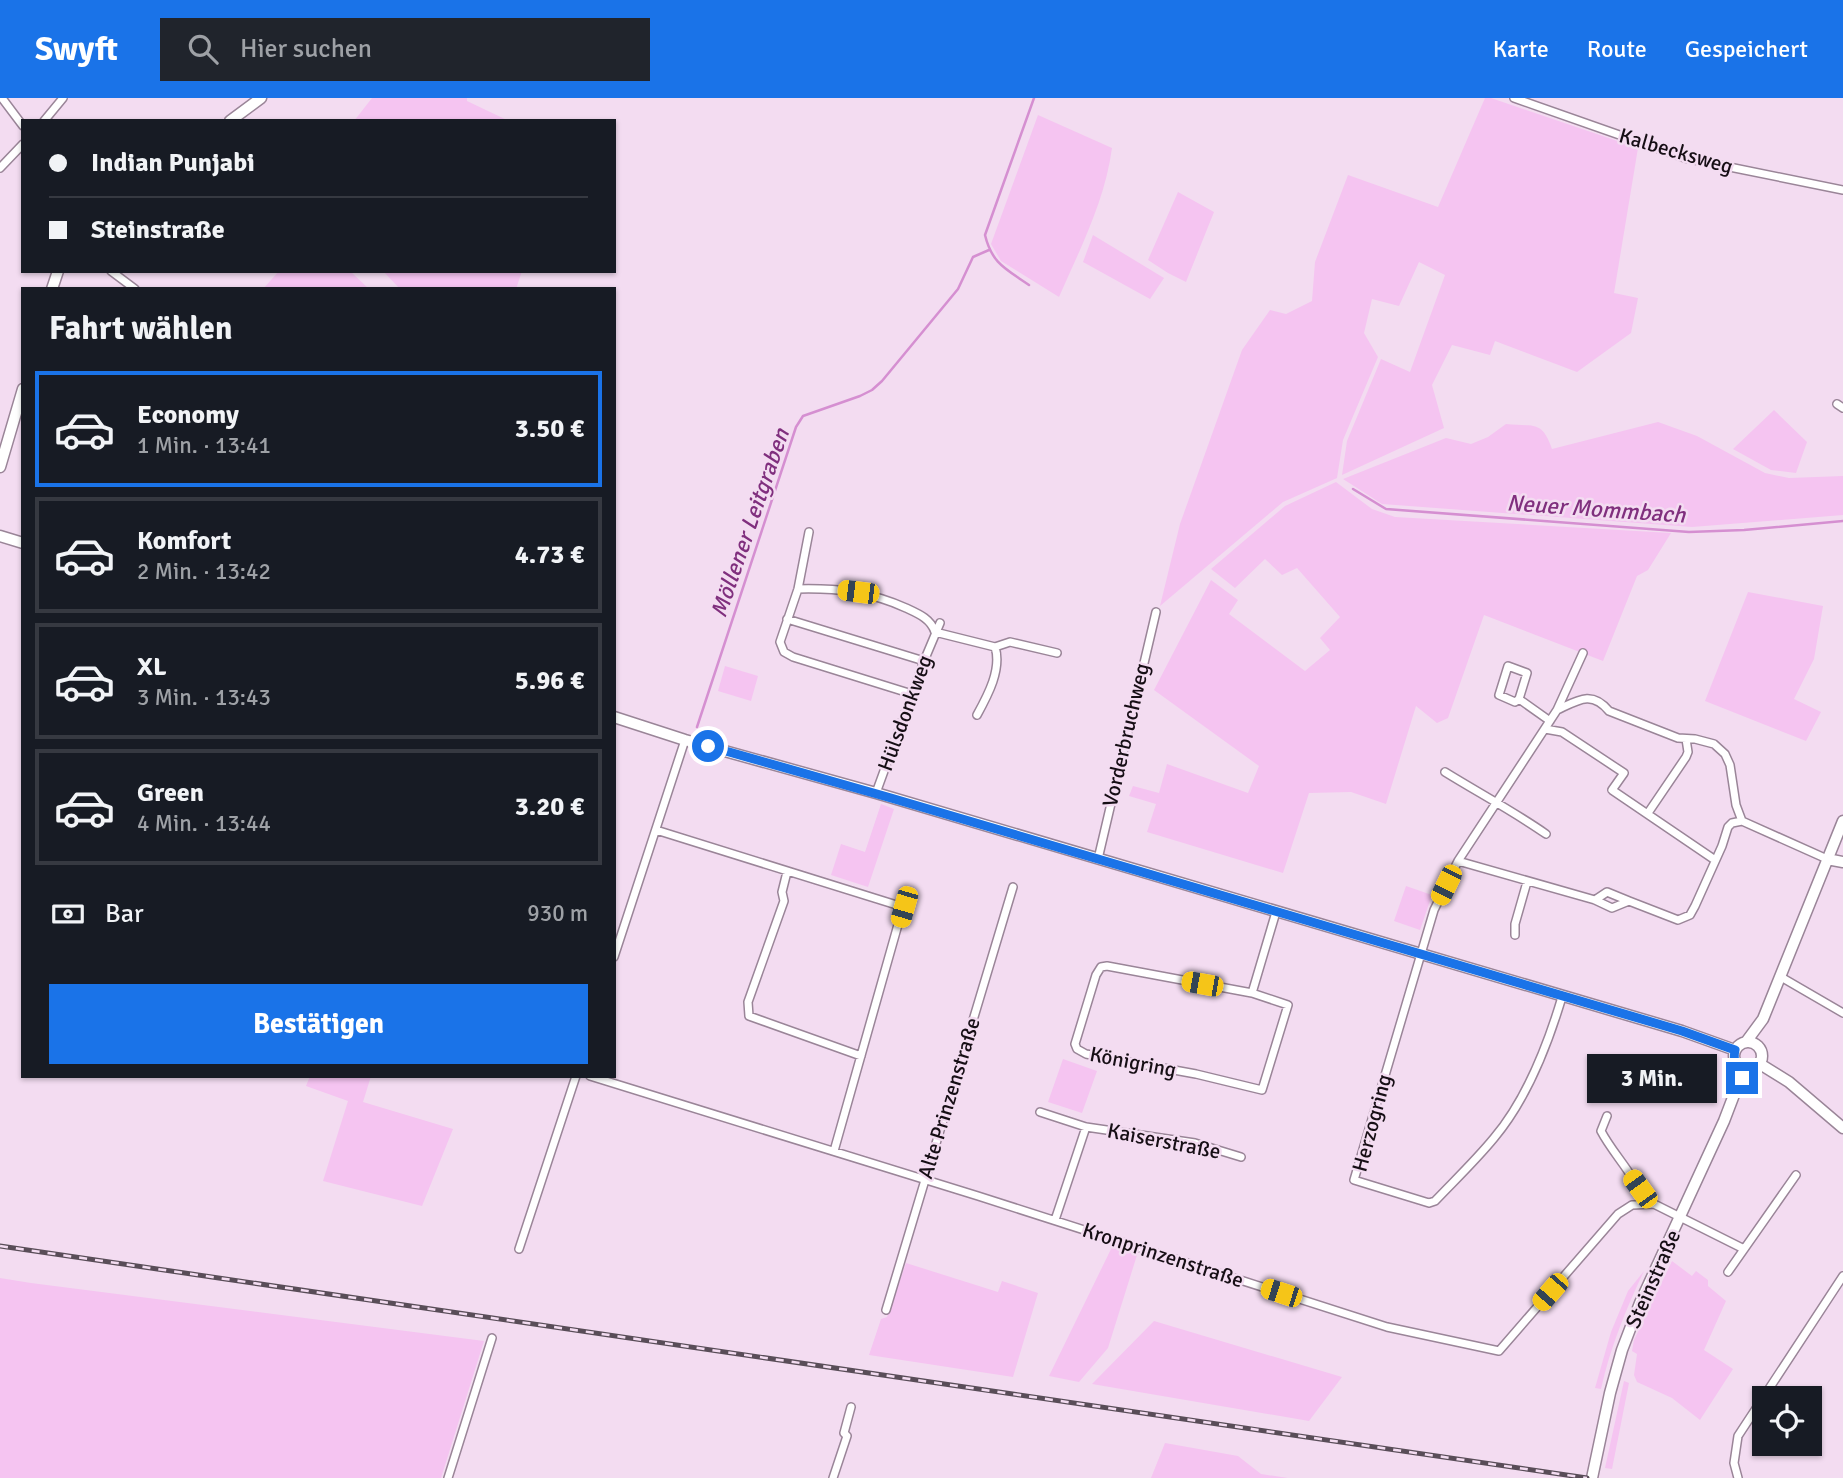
<!DOCTYPE html>
<html lang="de">
<meta charset="utf-8">
<style>
body{margin:0;font-family:Signika,sans-serif;background:#20242c;color:#f1f3f6;height:100vh;display:flex;flex-direction:column;font-size:26px;white-space:nowrap}
*{box-sizing:border-box;margin:0}
p{font-size:23px;color:#9ea1a6}
.icon{flex:none;width:38px;height:38px;fill:none;stroke:currentColor;stroke-width:2;stroke-linecap:round;stroke-linejoin:round}
.map{position:relative;flex:1;overflow:hidden}
.sheet{position:absolute;left:21px;top:189px;width:595px;height:791px;display:flex;flex-direction:column;background:#171b24;border-radius:0px;box-shadow:0 2px 5px #0004}
.sheet>*{flex:none}
.guide{position:absolute;left:21px;top:21px;width:595px;height:154px;border-radius:0px;box-shadow:0 2px 5px #0004;display:grid;align-content:center;height:154px;padding:0 28px;background:#171b24}
.fabs{position:absolute;left:1752px;top:1288px;display:grid;gap:14px}
.fabs a{display:grid;place-items:center;width:70px;height:70px;border-radius:0px;background:#171b24;box-shadow:0 2px 5px #0004;font-size:35px}
.end{position:absolute;width:32px;height:32px;margin:-16px;border:9px solid #1a73e8;background:#fff;box-shadow:0 0 0 4px #fff}
.from{border-radius:50%}
.bubble{position:absolute;height:49px;border-radius:0px;background:#171b24;box-shadow:0 2px 5px #0004;font-size:23px;font-weight:700;line-height:49px;text-align:center}
.car{position:absolute;width:21px;height:42px;margin:-21px -10px;border-radius:9px;box-shadow:0 0 5px 2px #0007;background:linear-gradient(#f5c518 24%,#345 0 40%,#f5c518 0 76%,#345 0 86%,#f5c518 0)}
.guide b{display:flex;align-items:center;gap:24px;height:66px;font-size:26px}
.guide b+b{border-top:2px solid #363941}
.guide i{width:18px;height:18px;background:#f1f3f6}
ul{padding:0;list-style:none}
li{display:flex;align-items:center;gap:21px;height:116px;margin:0 14px 10px;padding:0 14px;border:4px solid #363941;border-radius:0px}
li div{flex:1}
li b{display:block;font-size:26px}
li em{font-style:normal;font-weight:700}
li.selected{border-color:#1a73e8}
li>.icon{width:63px;height:63px;stroke-width:1.5}
h2{padding:0 28px;font-size:32px;line-height:84px}
.pay{display:flex;align-items:center;gap:18px;height:77px;padding:0 28px;font-size:26px}
.pay p{margin-inline-start:auto}
.primary-button{display:flex;gap:14px;margin-top:auto;padding:14px 28px}
.primary-button a{flex:1;height:80px;border-radius:0px;background:#1a73e8;color:#fff;font-size:28px;font-weight:700;line-height:80px;text-align:center}
header{display:flex;align-items:center;gap:42px;box-sizing:border-box;height:98px;padding:0 35px;background:#1a73e8;color:#fff}
header strong{font-size:33px}
nav{display:flex;gap:38px;margin-inline-start:auto;font-size:24px}
.search{width:490px;height:63px;background:#20242c;display:flex;align-items:center;gap:18px;box-sizing:border-box;padding:0 24px;border-radius:0px;color:#9ea1a6;font-size:26px}
.map>svg:first-child{display:block}
.green{fill:#f5c4f1}
.lines{fill:none;stroke-linecap:round;stroke-linejoin:round}
.stream{stroke:#d58fd1;stroke-width:2.5}
.street-casing{stroke:#9a8598;stroke-width:10}
.secondary-casing{stroke:#9a8598;stroke-width:13}
.street{stroke:#fff;stroke-width:7}
.secondary{stroke:#fff;stroke-width:10}
.rail-casing{stroke:#594d58;stroke-width:5}
.rail{stroke:#f3dcf1;stroke-width:2.5;stroke-dasharray:8;stroke-linecap:butt}
.route{stroke:#1a73e8;stroke-width:9}
.labels{text-anchor:middle;dominant-baseline:central;stroke-width:5;stroke-linejoin:round;paint-order:stroke}
.street-label{font-size:21px;fill:#160e15;stroke:#f3dcf1}
.water-label{font-size:23px;font-style:italic;fill:#802f7e;stroke:#f3dcf1}
</style>
<header>
<strong>Swyft</strong>
<div class="search"><svg class="icon" aria-label="search" viewBox="0 0 24 24"><circle cx="10" cy="10" r="6"/><path d="M15 15l6 6"/></svg>Hier suchen</div>
<nav><a>Karte</a><a>Route</a><a>Gespeichert</a></nav>
</header>
<div class="map">
<svg width="1843" height="1380" viewBox="0 0 1843 1380">
<rect width="100%" height="100%" fill="#f3dcf1"/>
<path class="green" d="M372 0H467V3L509 23H354Z
M1485 0H1491L1638 50 1614 195 1638 200 1631 235 1577 274 1495 243 1490 257 1452 247 1432 287 1444 330 1342 377 1347 343 1381 261 1410 274 1445 177 1419 164 1399 208 1372 201 1364 235 1378 259 1343 342 1337 380 1283 404 1160 508 1180 426 1242 252 1270 212 1286 216 1312 203 1315 164 1348 77 1438 109Z
M1038 17 1112 50C1105 103 1080 151 1059 199L1001 163 991 146Z
M1178 94 1214 114 1186 184 1168 175 1148 162Z
M1093 137 1164 180 1150 201 1083 164Z
M279 173H350L369 191H263Z
M383 173H522L516 191H400Z
M1774 312 1807 344 1796 375 1771 372 1733 351Z
M1658 324 1697 338 1765 375 1789 380 1843 378V417L1692 429 1382 406 1343 381 1446 340 1471 346 1488 339 1506 326C1534 329 1542 322 1552 351Z
M1336 384 1372 411 1395 419 1671 435 1648 472 1637 478 1603 563 1484 517 1448 620 1437 625 1416 608 1386 706 1351 694 1309 695 1283 775 1147 734 1156 706 1129 698 1133 688 1159 695 1167 666 1248 695 1259 668 1154 592 1211 482 1238 502 1229 516 1305 573 1330 552 1320 540 1340 519 1297 470 1282 477 1265 461 1235 490 1211 471 1285 408Z
M1748 494 1823 508 1814 561 1794 601 1821 614 1806 643 1705 603Z
M725 568 758 578 751 603 718 593Z
M881 706 894 711 868 789 831 777 841 746 865 754Z
M1406 788 1432 797 1420 832 1394 823Z
M1063 961 1097 973 1082 1015 1048 1004Z
M310 978H371L363 1004 453 1031 422 1108 323 1083 348 1003 306 988Z
M1112 1149 1137 1157 1108 1250 1079 1284 1049 1278Z
M1672 1163 1692 1178 1696 1173 1708 1182V1188L1726 1203 1704 1252 1733 1271 1700 1322 1672 1300 1637 1284 1634 1277 1637 1256 1632 1253 1634 1242Z
M906 1165 998 1194 1002 1183 1038 1195 1013 1279 869 1257 881 1221 887 1219Z
M1644 1173C1626 1211 1610 1250 1601 1291L1595 1290 1611 1234 1628 1193Z
M0 1180 31 1185 484 1243 441 1380H0Z
M1154 1223 1342 1279 1309 1323 1092 1286Z
M1624 1283 1629 1285 1612 1371 1605 1370Z
M1165 1345 1238 1358 1261 1376 1288 1380H1151Z"/>
<g class="lines">
<path class="stream" d="M1029 187C1006 171 992 166 985 137L1034 0
M1353 391 1386 411 1689 434 1744 432 1843 423
M697 629 796 329 803 318 860 298 872 292 882 283 958 191 973 159 989 152"/>
<g class="street-casing">
<path id="street" d="M2 0 23 28
M1514 0 1685 60 1843 92
M44 23 63 0
M0 70 23 46
M111 173 135 191
M1837 306 1843 310
M809 434 798 491 780 544 784 554 793 559 912 596
M798 491C837 490 871 494 906 510 919 516 931 521 935 534L995 549C1002 571 988 597 977 617
M787 521 924 563
M995 549 1010 544 1057 555
M1583 555 1557 612C1578 602 1592 592 1609 613L1678 640 1695 641 1714 646 1725 656 1730 667 1736 707 1742 723 1827 761
M1519 601 1527 575 1508 568 1499 597 1515 604 1519 601 1550 623
M1557 612 1458 763 1434 812 1354 1082 1429 1105 1435 1103C1455 1082 1476 1062 1494 1040 1527 1001 1548 946 1562 899
M1545 631 1562 634 1624 675 1612 692 1715 762
M1445 674C1479 695 1513 713 1546 736
M876 695 924 563 940 525
M1648 715 1686 659 1688 654 1686 641
M656 732 903 809 834 1053
M1098 761 1156 514
M1458 763 1595 802 1612 810 1629 803 1678 822 1690 817 1695 808 1722 748 1728 729 1732 725 1742 723
M787 774 782 794 784 803 748 904 749 918 861 958
M1595 802 1607 794 1629 803
M1515 837V826L1527 784
M614 859 685 642
M1781 879 1843 915
M1252 895 1107 868 1101 869 1096 877 1075 946 1077 951 1086 956 1196 976 1262 992 1288 907 1252 895 1276 814
M590 978 978 1098 1387 1229 1499 1253 1618 1116 1632 1107 1654 1106 1744 1151
M1040 1014 1086 1029 1195 1045 1241 1059
M1607 1018 1601 1033C1614 1058 1637 1078 1643 1105
M1055 1122 1086 1029
M519 1151 576 978
M1728 1174 1796 1077
M886 1212 1013 789
M448 1380 492 1240
M833 1380 847 1338 844 1335 851 1309
M1738 1380 1734 1365 1738 1338 1843 1178"/>
</g>
<g class="secondary-casing">
<path id="secondary" d="M230 23 261 0
M52 191 58 173
M0 369 23 291
M0 438 23 445
M614 619 685 642 876 695 1682 933 1735 952
M1827 761 1843 764
M1734 958a14 14 0 1 1 28 0a14 14 0 1 1-28 0Z
M1746 944 1763 921 1843 723
M1760 966 1789 984 1843 1030
M1592 1380 1610 1295 1622 1252 1640 1205 1724 1023 1737 989 1738 976 1735 965"/>
</g>
<use href="#street" class="street"/>
<use href="#secondary" class="secondary"/>
<g class="rail-casing">
<path id="rail" d="M0 1148 1587 1380"/>
</g>
<use href="#rail" class="rail"/>
</g>
<g class="lines">
<path class="route" d="M708 648 891 700 1682 933 1735 952C1732 963 1738 976 1737 989L1742 980"/>
</g>
<g class="labels">
<g class="street-label">
<text transform="translate(1676 53) rotate(16)">Kalbecksweg</text>
<text transform="translate(905 615) rotate(-70)">Hülsdonkweg</text>
<text transform="translate(1126 637) rotate(-77)">Vorderbruchweg</text>
<text transform="translate(1133 964) rotate(11)">Königring</text>
<text transform="translate(949 1000) rotate(-73)">Alte Prinzenstraße</text>
<text transform="translate(1372 1025) rotate(-75)">Herzogring</text>
<text transform="translate(1164 1043) rotate(11)">Kaiserstraße</text>
<text transform="translate(1163 1157) rotate(18)">Kronprinzenstraße</text>
<text transform="translate(1653 1181) rotate(-66)">Steinstraße</text>
</g>
<g class="water-label">
<text transform="translate(1596 411) rotate(4)">Neuer Mommbach</text>
<text transform="translate(750 425) rotate(-71)">Möllener Leitgraben</text>
</g>
</g>
</svg>
<div class="fabs">
<a><svg class="icon" aria-label="locate" viewBox="0 0 24 24"><circle cx="12" cy="12" r="6"/><path d="M12 2v4M12 18v4M2 12h4M18 12h4"/></svg></a>
</div>
<i class="end from" style="left:708px;top:648px"></i>
<i class="end" style="left:1742px;top:980px"></i>
<div class="bubble" style="left:1587px;top:956px;width:130px">3 Min.</div>
<i class="car" style="left:858px;top:494px;rotate:277deg"></i>
<i class="car" style="left:1446px;top:787px;rotate:206deg"></i>
<i class="car" style="left:904px;top:809px;rotate:196deg"></i>
<i class="car" style="left:1202px;top:886px;rotate:280deg"></i>
<i class="car" style="left:1640px;top:1091px;rotate:324deg"></i>
<i class="car" style="left:1550px;top:1194px;rotate:221deg"></i>
<i class="car" style="left:1281px;top:1195px;rotate:288deg"></i>
<div class="guide">
<b><i class="from"></i>Indian Punjabi</b>
<b><i></i>Steinstraße</b>
</div>
<section class="sheet">
<h2>Fahrt wählen</h2>
<ul>
<li class="selected"><svg class="icon" aria-label="car" viewBox="0 0 24 24"><path d="M5 17H2v-5l4-1 3-4h7l3 4 3 1v5h-3M9 17h6M6 11h13"/><circle cx="7" cy="17" r="2"/><circle cx="17" cy="17" r="2"/></svg><div><b>Economy</b><p>1 Min. · 13:41</p></div><em>3.50 €</em></li>
<li><svg class="icon" aria-label="car" viewBox="0 0 24 24"><path d="M5 17H2v-5l4-1 3-4h7l3 4 3 1v5h-3M9 17h6M6 11h13"/><circle cx="7" cy="17" r="2"/><circle cx="17" cy="17" r="2"/></svg><div><b>Komfort</b><p>2 Min. · 13:42</p></div><em>4.73 €</em></li>
<li><svg class="icon" aria-label="car" viewBox="0 0 24 24"><path d="M5 17H2v-5l4-1 3-4h7l3 4 3 1v5h-3M9 17h6M6 11h13"/><circle cx="7" cy="17" r="2"/><circle cx="17" cy="17" r="2"/></svg><div><b>XL</b><p>3 Min. · 13:43</p></div><em>5.96 €</em></li>
<li><svg class="icon" aria-label="car" viewBox="0 0 24 24"><path d="M5 17H2v-5l4-1 3-4h7l3 4 3 1v5h-3M9 17h6M6 11h13"/><circle cx="7" cy="17" r="2"/><circle cx="17" cy="17" r="2"/></svg><div><b>Green</b><p>4 Min. · 13:44</p></div><em>3.20 €</em></li>
</ul>
<div class="pay"><svg class="icon" aria-label="cash" viewBox="0 0 24 24"><path d="M3 7h18v10H3z"/><circle cx="12" cy="12" r="2"/></svg>Bar<p>930 m</p></div>
<div class="primary-button"><a>Bestätigen</a></div>
</section>
</div>
